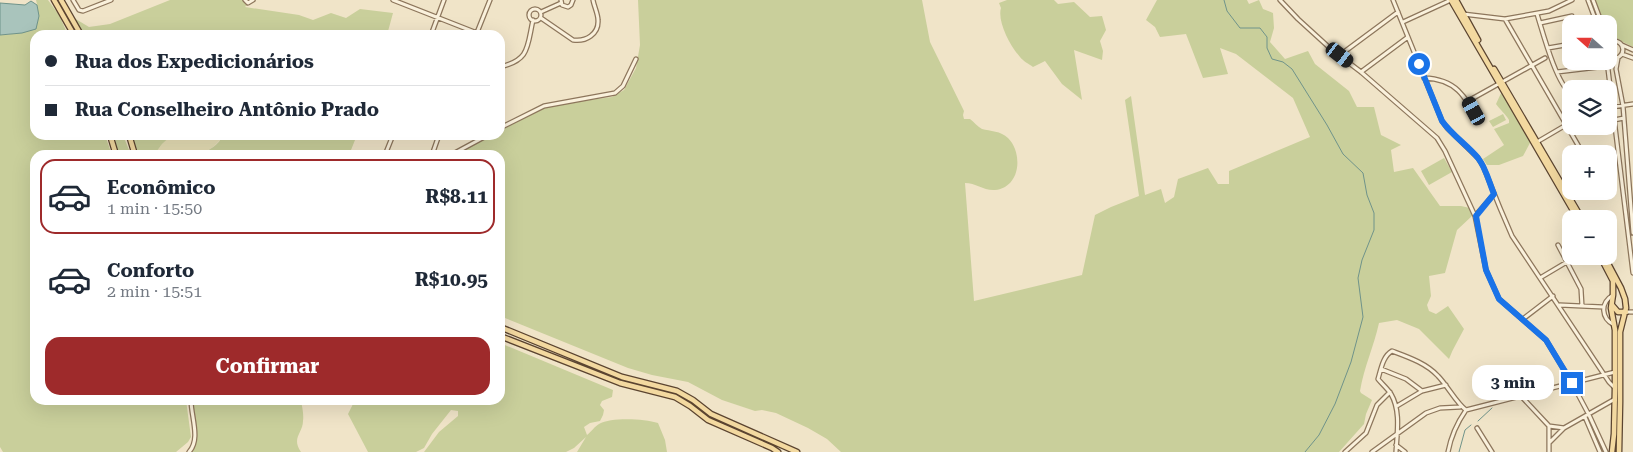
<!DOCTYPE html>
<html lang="pt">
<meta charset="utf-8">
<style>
body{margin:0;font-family:"Roboto Serif",serif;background:#f6f6f7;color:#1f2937;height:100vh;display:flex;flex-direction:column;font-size:19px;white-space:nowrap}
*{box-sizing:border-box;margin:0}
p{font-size:16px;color:#747a83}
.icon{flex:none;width:28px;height:28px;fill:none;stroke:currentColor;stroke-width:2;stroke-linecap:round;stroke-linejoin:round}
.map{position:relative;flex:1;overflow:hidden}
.details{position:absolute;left:30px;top:150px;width:475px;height:255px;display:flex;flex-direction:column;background:#fff;border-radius:15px;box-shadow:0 5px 20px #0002}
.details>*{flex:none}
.top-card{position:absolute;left:30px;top:30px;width:475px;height:110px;border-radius:15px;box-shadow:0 5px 20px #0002;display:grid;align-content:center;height:110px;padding:0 15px;background:#fff}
.needle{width:32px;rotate:291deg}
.controls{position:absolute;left:1562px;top:15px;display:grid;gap:10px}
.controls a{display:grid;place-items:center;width:55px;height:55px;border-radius:10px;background:#fff;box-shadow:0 5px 20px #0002;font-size:25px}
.end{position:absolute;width:22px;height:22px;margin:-11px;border:6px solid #1a73e8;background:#fff;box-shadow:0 0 0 2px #fff}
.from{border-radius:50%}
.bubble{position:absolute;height:35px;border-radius:15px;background:#fff;box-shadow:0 5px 20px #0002;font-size:16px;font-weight:700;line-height:35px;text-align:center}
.car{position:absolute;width:15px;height:30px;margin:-15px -8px;border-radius:6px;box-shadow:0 0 4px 1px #0007;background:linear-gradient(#222 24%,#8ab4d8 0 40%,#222 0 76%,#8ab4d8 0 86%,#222 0)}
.top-card b{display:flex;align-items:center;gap:18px;height:48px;font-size:19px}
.top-card b+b{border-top:1px solid #e0e1e3}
.top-card i{width:12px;height:12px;background:#1f2937}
ul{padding:9px 0 0;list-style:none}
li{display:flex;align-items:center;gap:15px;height:75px;margin:0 10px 8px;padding:0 5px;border:2px solid transparent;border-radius:15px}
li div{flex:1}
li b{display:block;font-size:19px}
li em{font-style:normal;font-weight:700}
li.selected{border-color:#9e2a2b}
li>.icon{width:45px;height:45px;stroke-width:1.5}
.primary-button{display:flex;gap:10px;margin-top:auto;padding:10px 15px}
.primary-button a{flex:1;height:58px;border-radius:15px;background:#9e2a2b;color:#fff;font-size:20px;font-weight:700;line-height:58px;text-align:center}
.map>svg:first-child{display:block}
.farmland{fill:#e6deb5}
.green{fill:#c9cf9b}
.water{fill:#a9c4bc;stroke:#6f938a}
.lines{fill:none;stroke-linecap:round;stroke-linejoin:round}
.stream{stroke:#6f938a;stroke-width:1}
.minor-casing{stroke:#8d765c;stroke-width:5.5}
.major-casing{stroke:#5b4430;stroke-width:7}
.minor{stroke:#faf1dc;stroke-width:3}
.major{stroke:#f3d9a0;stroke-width:4.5}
.route{stroke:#1a73e8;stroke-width:6}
</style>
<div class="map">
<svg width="1633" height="452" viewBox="0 0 1633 452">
<rect width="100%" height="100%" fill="#f0e4c8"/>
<path class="farmland" d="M172 135H223L222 138 213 147 200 155H154L162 144Z"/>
<path class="green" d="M36 0H48L59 15 68 35H35V135H105L112 155H35V400H186L191 437 188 442 176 452H3L0 447V35C25 33 44 31 36 0Z
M170 0H252L245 7 299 15 313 20 331 13 346 18 360 9 393 13 387 35H84L74 18 89 27 110 24Z
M638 0H922L930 42 964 111 963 115 964 119H970C974 122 978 127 982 129 990 131 1001 131 1008 138 1023 153 1021 187 995 190 984 191 976 183 965 183L974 301 1082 275 1095 215 1111 207 1139 196 1125 100 1131 96 1145 195 1161 189 1165 203 1174 197 1178 179 1208 168 1218 184H1229V171L1310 137 1293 98 1236 54 1220 48 1228 74 1203 78 1186 34 1160 37 1155 27 1146 20 1157 0H1247L1249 4 1259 0 1263 9 1273 13 1274 28 1270 42 1285 59 1308 51 1315 64 1349 91 1357 107H1374L1381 135 1401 145 1391 150 1394 172 1413 168 1440 206H1461L1470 208 1472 216 1457 230 1445 273 1429 276 1431 296 1427 305 1429 311 1436 314 1448 306 1464 329C1459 339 1453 348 1449 359L1419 329 1397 320 1379 323C1374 346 1364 367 1360 391L1361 393 1372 400 1366 414 1364 424 1339 452H841L827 439 808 428 776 413 762 410 755 411 722 400 688 382 652 375 628 368 500 316V155H454L492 135H500V131L541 108 575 102 612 97 624 90 636 68 640 45Z
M1007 0H1054L1058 4 1074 2 1090 17 1102 16 1106 30 1100 41 1103 51 1102 60 1074 50 1082 100 1062 84 1045 61 1033 67C1029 64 1023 61 1020 57 1010 46 997 21 1001 8L999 3Z
M1595 0H1633V47C1622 41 1609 37 1609 24H1604Z
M1502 91 1531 141 1523 156 1499 165H1487L1483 159 1504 145 1494 129 1509 123V120C1505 113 1500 110 1496 104Z
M1503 114 1506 120 1493 127 1489 121Z
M131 135H172L162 144 154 155H139Z
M223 135H357L349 155H200C209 150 219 145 223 135Z
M120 137 125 140 131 155H117L114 145 116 139Z
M1444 158 1452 172 1429 185 1421 171Z
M500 343 613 390 612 397 602 401 600 405 604 410 603 415 600 421 590 423 584 427 587 435C591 432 595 426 599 424 612 417 644 419 658 423L665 440 667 452H577L586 437 574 448 566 452H424L439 432 458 416V411L451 410 432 434 424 448 416 452H368L348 414 355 400H500Z
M191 400H301C302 407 304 414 303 421 303 433 291 438 301 452H189L195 441Z"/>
<path class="water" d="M31 1 37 5 39 16 36 29 22 33 0 35V3L25 5Z"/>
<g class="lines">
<path class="stream" d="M1224 0 1227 11 1240 28H1260L1267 37V48L1272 59 1283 62 1292 69 1327 125 1343 154 1363 173 1367 195 1374 213V230L1362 260 1358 278 1363 317 1351 362 1335 404 1319 435 1305 452
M1478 421 1492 408
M1459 452 1465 430 1471 425"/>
<g class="minor-casing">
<path id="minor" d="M73 0 79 10 83 11 111 0
M245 0 248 3 253 0
M393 0 477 33
M561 0 562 5 568 7 571 5 573 0
M1280 0 1298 19 1332 50 1361 72 1437 138 1445 151 1475 216 1486 270 1499 299 1546 340 1572 383 1589 415 1606 452
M1393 0 1442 121 1447 128 1478 158 1483 166 1500 208 1512 236 1609 382 1615 388
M1588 0 1597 24
M1593 0 1602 24
M529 15a6 6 0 1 1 12 0a6 6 0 1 1-12 0Z
M541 12 561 3
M1463 14 1505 19 1549 11 1572 0
M1537 14C1543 33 1556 83 1571 94
M541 18 573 40C586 42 599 34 598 20 598 14 594 6 593 0
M1505 19 1582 152
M1403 22 1451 0
M1540 23 1572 16
M431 35 444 0
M476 35 490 0
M1609 35 1615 40
M1609 42C1628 36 1627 64 1609 57
M1622 45 1633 50
M1548 48 1571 44
M1622 54 1633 58
M1340 55 1398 12
M1618 58 1616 69 1623 106 1633 233
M1607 61 1633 273
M500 67C530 60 527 47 533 20
M1361 72 1408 37
M1557 72 1599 67
M1424 78C1456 79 1465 96 1479 122
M1468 101 1545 58
M1612 107 1633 104
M1609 121 1624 118
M500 128 544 106 615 93 623 86 636 59
M1537 142 1566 125H1571
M385 155 393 135
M432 155 439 135
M451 155 488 135
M1475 216 1494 194
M1558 245 1581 289 1582 306
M1540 278 1577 256
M1613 295C1600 303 1601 318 1614 325
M1560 305 1603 307
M1626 312H1633
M1523 319 1553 296
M1381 369 1406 379 1422 391
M1521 396 1549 426
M1397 406 1422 391 1446 385
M1466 410 1615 372
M1585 417 1600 452
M1549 426 1564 428
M1477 428 1492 452
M1550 442 1564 428 1615 399
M1396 445 1405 452
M189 452C201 439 191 417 191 400
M1345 452 1366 433 1377 405 1390 392
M1372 452 1426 413 1440 408 1460 407
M1396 452C1397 433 1401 411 1391 394 1387 388 1382 384 1378 379 1381 369 1383 356 1392 351 1408 357 1426 363 1438 376 1447 385 1457 404 1466 410
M1448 452C1451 436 1457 423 1466 410
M1549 452V426"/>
</g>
<g class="major-casing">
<path id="major" d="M54 0 74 35
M61 0 81 35
M1451 0 1578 219
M1456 0 1478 40
M1494 69 1582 219
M110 135 116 155
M129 135 135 155
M1600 256 1613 281V295L1611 308 1615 330V388L1614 434 1612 452
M1604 256 1621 288 1625 299 1626 308 1620 332V402L1619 452
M1612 305 1618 312H1626
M500 327 622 377 677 391 693 400 711 414 797 452
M500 336 620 383 675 397 690 406 708 420 772 448 778 452"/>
</g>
<use href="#minor" class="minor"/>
<use href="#major" class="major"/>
</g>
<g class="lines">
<path class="route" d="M1419 64 1442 121C1452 135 1467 145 1478 158 1486 168 1489 182 1494 194L1476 216 1486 270 1499 299 1546 340 1572 383"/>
</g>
</svg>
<div class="controls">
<a><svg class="needle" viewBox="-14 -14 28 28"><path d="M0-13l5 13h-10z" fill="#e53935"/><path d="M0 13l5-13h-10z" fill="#747a83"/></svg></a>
<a><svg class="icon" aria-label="layers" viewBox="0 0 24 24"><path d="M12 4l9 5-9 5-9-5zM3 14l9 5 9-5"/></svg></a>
<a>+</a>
<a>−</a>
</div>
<i class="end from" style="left:1419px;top:64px"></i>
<i class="end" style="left:1572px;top:383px"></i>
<div class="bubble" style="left:1472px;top:365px;width:82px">3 min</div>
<i class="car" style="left:1340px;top:55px;rotate:128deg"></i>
<i class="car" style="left:1474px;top:111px;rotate:331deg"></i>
<div class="top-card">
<b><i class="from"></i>Rua dos Expedicionários</b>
<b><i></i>Rua Conselheiro Antônio Prado</b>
</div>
<section class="details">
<ul>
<li class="selected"><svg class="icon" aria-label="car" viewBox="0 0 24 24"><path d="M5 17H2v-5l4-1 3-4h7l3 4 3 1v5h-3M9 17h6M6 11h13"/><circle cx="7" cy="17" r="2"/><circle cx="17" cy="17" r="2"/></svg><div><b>Econômico</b><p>1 min · 15:50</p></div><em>R$8.11</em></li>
<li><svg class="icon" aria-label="car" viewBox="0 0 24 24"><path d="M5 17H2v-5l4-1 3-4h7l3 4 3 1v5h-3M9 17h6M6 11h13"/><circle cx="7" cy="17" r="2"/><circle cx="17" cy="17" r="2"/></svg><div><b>Conforto</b><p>2 min · 15:51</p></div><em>R$10.95</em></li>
</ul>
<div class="primary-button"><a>Confirmar</a></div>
</section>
</div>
